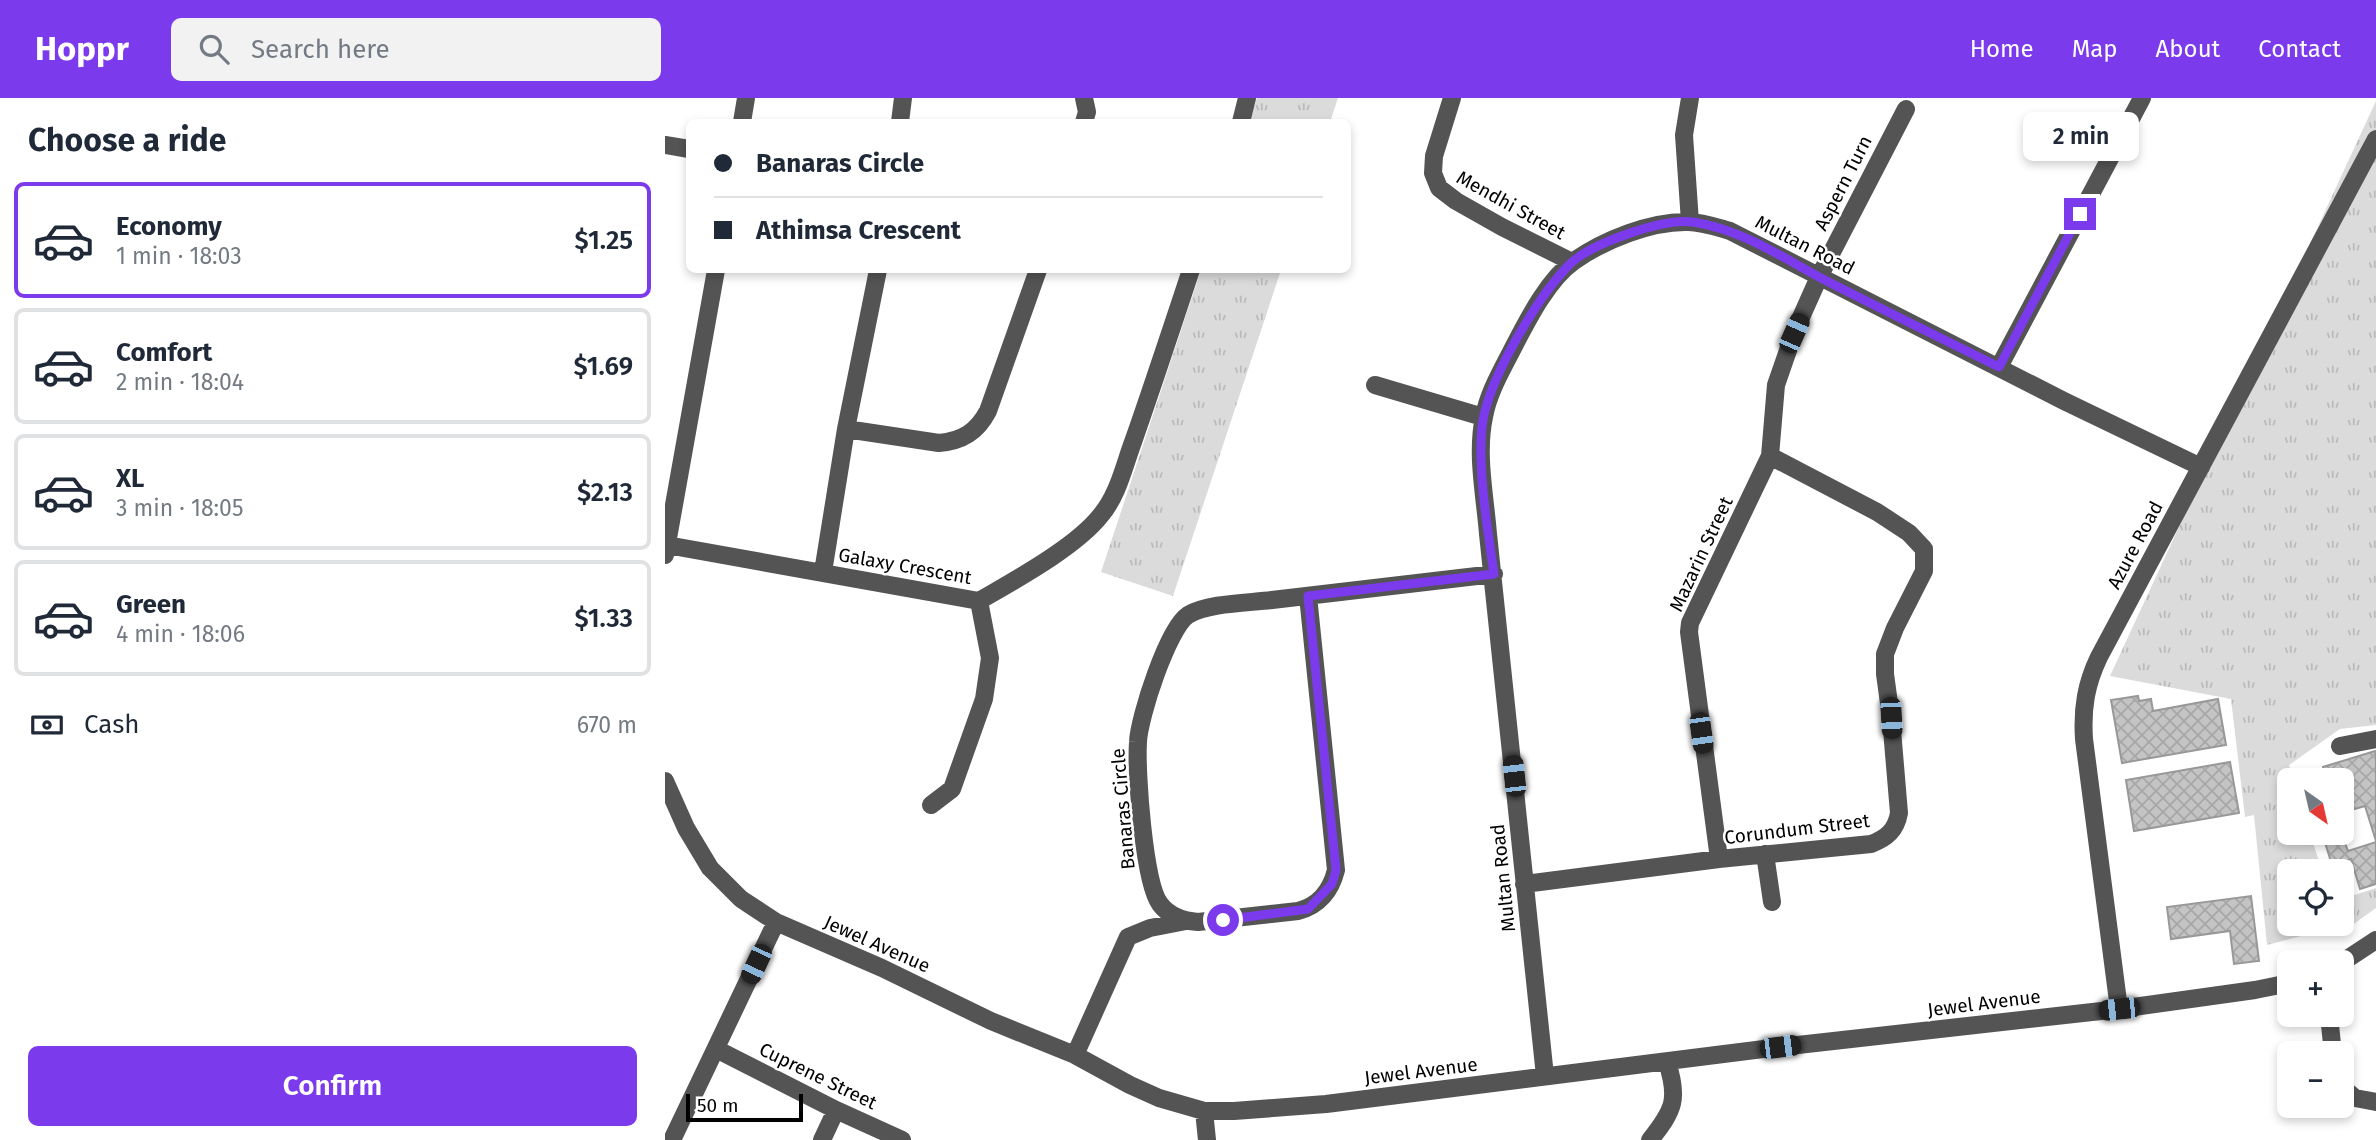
<!DOCTYPE html>
<meta charset="utf-8">
<style>
body{margin:0;font-family:"Fira Sans",sans-serif;background:#f2f2f3;color:#1f2937;height:100vh;display:flex;flex-direction:column;font-size:26px;white-space:nowrap}
*{box-sizing:border-box;margin:0}
p{font-size:23px;color:#747a83}
.icon{flex:none;width:38px;height:38px;fill:none;stroke:currentColor;stroke-width:2;stroke-linecap:round;stroke-linejoin:round}
.map{position:relative;flex:1;overflow:hidden}
.side{display:flex;flex-direction:column;background:#fff;width:665px}
.side>*{flex:none}
.guide{position:absolute;left:21px;top:21px;width:665px;height:154px;border-radius:10px;box-shadow:0 4px 10px #0003;display:grid;align-content:center;height:154px;padding:0 28px;background:#fff}
.needle{width:46px;rotate:146deg}
.fabs{position:absolute;left:1612px;top:670px;display:grid;gap:14px}
.fabs a{display:grid;place-items:center;width:77px;height:77px;border-radius:10px;background:#fff;box-shadow:0 4px 10px #0003;font-size:35px}
.scale{position:absolute;left:21px;bottom:18px;width:117px;box-sizing:border-box;padding-left:7px;border:4px solid #000;border-top:0;font-size:19px;line-height:24px;white-space:nowrap;color:#000;-webkit-text-stroke:5px #fff;paint-order:stroke}
.end{position:absolute;width:32px;height:32px;margin:-16px;border:9px solid #7c3aed;background:#fff;box-shadow:0 0 0 4px #fff}
.from{border-radius:50%}
.bubble{position:absolute;height:49px;border-radius:10px;background:#fff;box-shadow:0 4px 10px #0003;font-size:23px;font-weight:600;line-height:49px;text-align:center}
.car{position:absolute;width:21px;height:42px;margin:-21px -10px;border-radius:9px;box-shadow:0 0 5px 2px #0007;background:linear-gradient(#222 24%,#8ab4d8 0 40%,#222 0 76%,#8ab4d8 0 86%,#222 0)}
.guide b{display:flex;align-items:center;gap:24px;height:66px;font-size:26px}
.guide b+b{border-top:2px solid #e0e1e3}
.guide i{width:18px;height:18px;background:#1f2937}
ul{padding:0;list-style:none}
li{display:flex;align-items:center;gap:21px;height:116px;margin:0 14px 10px;padding:0 14px;border:4px solid #e0e1e3;border-radius:10px}
li div{flex:1}
li b{display:block;font-size:26px}
li em{font-style:normal;font-weight:600}
li.active{border-color:#7c3aed}
li>.icon{width:63px;height:63px;stroke-width:1.5}
h2{padding:0 28px;font-size:32px;line-height:84px}
.pay{display:flex;align-items:center;gap:18px;height:77px;padding:0 28px;font-size:26px}
.pay p{margin-inline-start:auto}
.button{display:flex;gap:14px;margin-top:auto;padding:14px 28px}
.button a{flex:1;height:80px;border-radius:10px;background:#7c3aed;color:#fff;font-size:28px;font-weight:600;line-height:80px;text-align:center}
header{display:flex;align-items:center;gap:42px;box-sizing:border-box;height:98px;padding:0 35px;background:#7c3aed;color:#fff}
header strong{font-size:33px}
nav{display:flex;gap:38px;margin-inline-start:auto;font-size:24px}
.search{width:490px;height:63px;background:#f2f2f3;display:flex;align-items:center;gap:18px;box-sizing:border-box;padding:0 24px;border-radius:10px;color:#747a83;font-size:26px}
main{display:flex;flex:1;min-height:0}
.map>svg:first-child{display:block}
.grass{fill:url(#grass-tufts)}
.building{fill:url(#building-cross-hatch);stroke:#989898;stroke-width:2}
.lines{fill:none;stroke-linecap:round;stroke-linejoin:round}
.minor{stroke:#545454;stroke-width:18}
.route{stroke:#7c3aed;stroke-width:9}
.labels{text-anchor:middle;dominant-baseline:central;stroke-width:5;stroke-linejoin:round;paint-order:stroke}
.street-label{font-size:19px;fill:#000;stroke:#fff}
</style>
<header>
<strong>Hoppr</strong>
<div class="search"><svg class="icon" aria-label="search" viewBox="0 0 24 24"><circle cx="10" cy="10" r="6"/><path d="M15 15l6 6"/></svg>Search here</div>
<nav><a>Home</a><a>Map</a><a>About</a><a>Contact</a></nav>
</header>
<main>
<section class="side">
<h2>Choose a ride</h2>
<ul>
<li class="active"><svg class="icon" aria-label="car" viewBox="0 0 24 24"><path d="M5 17H2v-5l4-1 3-4h7l3 4 3 1v5h-3M9 17h6M6 11h13"/><circle cx="7" cy="17" r="2"/><circle cx="17" cy="17" r="2"/></svg><div><b>Economy</b><p>1 min · 18:03</p></div><em>$1.25</em></li>
<li><svg class="icon" aria-label="car" viewBox="0 0 24 24"><path d="M5 17H2v-5l4-1 3-4h7l3 4 3 1v5h-3M9 17h6M6 11h13"/><circle cx="7" cy="17" r="2"/><circle cx="17" cy="17" r="2"/></svg><div><b>Comfort</b><p>2 min · 18:04</p></div><em>$1.69</em></li>
<li><svg class="icon" aria-label="car" viewBox="0 0 24 24"><path d="M5 17H2v-5l4-1 3-4h7l3 4 3 1v5h-3M9 17h6M6 11h13"/><circle cx="7" cy="17" r="2"/><circle cx="17" cy="17" r="2"/></svg><div><b>XL</b><p>3 min · 18:05</p></div><em>$2.13</em></li>
<li><svg class="icon" aria-label="car" viewBox="0 0 24 24"><path d="M5 17H2v-5l4-1 3-4h7l3 4 3 1v5h-3M9 17h6M6 11h13"/><circle cx="7" cy="17" r="2"/><circle cx="17" cy="17" r="2"/></svg><div><b>Green</b><p>4 min · 18:06</p></div><em>$1.33</em></li>
</ul>
<div class="pay"><svg class="icon" aria-label="cash" viewBox="0 0 24 24"><path d="M3 7h18v10H3z"/><circle cx="12" cy="12" r="2"/></svg>Cash<p>670 m</p></div>
<div class="button"><a>Confirm</a></div>
</section>
<div class="map">
<svg width="1711" height="1042" viewBox="0 0 1711 1042">
<defs>
<pattern id="grass-tufts" width="24" height="20" patternUnits="userSpaceOnUse" patternTransform="scale(1.75)"><rect width="24" height="20" fill="#dbdbdb"/><path d="M3 7l-1-3M5 7V3M7 7l1-3M15 17l-1-3M17 17v-4M19 17l1-3" fill="none" stroke="#bababa"/></pattern>
<pattern id="building-cross-hatch" width="8" height="8" patternUnits="userSpaceOnUse" patternTransform="scale(1.75)"><rect width="8" height="8" fill="#c4c4c4"/><path d="M0 0l8 8M0 8l8-8" fill="none" stroke="#a7a7a7"/></pattern>
</defs>
<rect width="100%" height="100%" fill="#fff"/>
<path class="grass" d="M592 0H673L665 24H584Z
M1711 3V627L1675 631 1624 667 1629 682H1624V735H1645L1657 773 1624 774V826H1676L1677 801 1711 790V810L1676 835 1674 828 1602 847 1589 717 1580 719 1566 601 1445 578Z
M536 172H616L508 498 436 474Z"/>
<path class="building" d="M1473 598 1474 603 1486 601 1488 613 1553 601 1561 647 1457 665 1446 602Z
M1710 653 1711 656V743L1700 708 1676 715V682H1662L1658 669Z
M1565 664 1574 715 1469 733 1461 682Z
M1676 734 1683 753 1711 744V786L1695 791 1686 761 1667 767 1657 735Z
M1586 798 1594 863 1569 866 1565 833 1506 841 1502 809Z"/>
<g class="lines">
<path class="minor" d="M419 0 422 14 419 24
M787 0 769 58 768 75 774 90 791 103 837 129 907 164
M1025 0 1019 37 1025 124
M77 24 81 0
M235 24 238 0
M576 24 582 0
M0 47 24 51
M1334 269 1477 0
M710 287 818 319
M181 331 274 345C297 343 312 334 323 313L373 172
M2 447 314 503C350 482 411 449 436 417 453 397 459 368 468 344 488 287 507 229 526 172
M0 457 51 172
M158 474 181 331 213 172
M643 498 671 772C666 792 654 808 633 813L533 824C519 823 504 818 495 806 479 785 471 674 473 644 474 619 503 530 523 517 543 505 583 505 607 502 681 493 755 485 829 476
M1675 648 1711 641
M0 683 21 730 45 770 76 801 111 824 217 870 326 923 410 957 465 987 494 1000 539 1013H569L661 1006 1115 949 1454 911 1590 892 1624 885
M266 707 287 691 319 601 325 560 314 503
M1100 756 1107 804
M1054 761 1024 534 1025 525 1105 358 1111 287 1129 235 1154 179 1241 11
M859 786 1054 761 1206 746C1222 740 1231 732 1234 715L1226 620 1220 576V556L1230 530 1259 473V451L1244 435 1212 414 1105 358
M1676 865 1711 842
M1454 911 1419 641C1417 610 1421 586 1434 559L1711 41
M1664 917 1668 956
M51 951 171 1012 237 1042
M410 957 463 839 485 830 521 823
M880 978 823 436C820 398 811 356 819 319 823 295 837 272 848 250 862 223 883 181 909 163 939 142 986 123 1023 124 1037 124 1051 129 1065 133L1399 303 1536 369
M1676 988 1690 1000 1711 1004
M539 1013 542 1042
M7 1042 111 824
M157 1042 171 1012
M985 1042C1009 1012 1014 1001 1002 964"/>
</g>
<g class="lines">
<path class="route" d="M558 822 643 811 667 786 671 772 643 498 829 476C823 434 810 358 819 317 829 273 873 198 905 166 927 145 998 120 1028 124 1074 131 1114 157 1154 179 1214 210 1274 239 1334 269L1415 116"/>
</g>
<g class="labels">
<g class="street-label">
<text transform="translate(1178 85) rotate(-63)">Aspern Turn</text>
<text transform="translate(846 107) rotate(29)">Mendhi Street</text>
<text transform="translate(1140 147) rotate(27)">Multan Road</text>
<text transform="translate(1470 447) rotate(-62)">Azure Road</text>
<text transform="translate(1036 456) rotate(-65)">Mazarin Street</text>
<text transform="translate(240 468) rotate(10)">Galaxy Crescent</text>
<text transform="translate(458 711) rotate(-95)">Banaras Circle</text>
<text transform="translate(1132 731) rotate(-7)">Corundum Street</text>
<text transform="translate(838 780) rotate(-96)">Multan Road</text>
<text transform="translate(212 846) rotate(24)">Jewel Avenue</text>
<text transform="translate(1319 905) rotate(-7)">Jewel Avenue</text>
<text transform="translate(756 973) rotate(-7)">Jewel Avenue</text>
<text transform="translate(153 978) rotate(26)">Cuprene Street</text>
</g>
</g>
</svg>
<div class="fabs">
<a><svg class="needle" viewBox="-14 -14 28 28"><path d="M0-13l5 13h-10z" fill="#e53935"/><path d="M0 13l5-13h-10z" fill="#747a83"/></svg></a>
<a><svg class="icon" aria-label="locate" viewBox="0 0 24 24"><circle cx="12" cy="12" r="6"/><path d="M12 2v4M12 18v4M2 12h4M18 12h4"/></svg></a>
<a>+</a>
<a>−</a>
</div>
<div class="scale">50 m</div>
<i class="end from" style="left:558px;top:822px"></i>
<i class="end" style="left:1415px;top:116px"></i>
<div class="bubble" style="left:1358px;top:14px;width:116px">2 min</div>
<i class="car" style="left:1129px;top:235px;rotate:24deg"></i>
<i class="car" style="left:1226px;top:620px;rotate:177deg"></i>
<i class="car" style="left:1036px;top:635px;rotate:172deg"></i>
<i class="car" style="left:849px;top:678px;rotate:354deg"></i>
<i class="car" style="left:91px;top:866px;rotate:205deg"></i>
<i class="car" style="left:1454px;top:911px;rotate:264deg"></i>
<i class="car" style="left:1115px;top:949px;rotate:83deg"></i>
<div class="guide">
<b><i class="from"></i>Banaras Circle</b>
<b><i></i>Athimsa Crescent</b>
</div>
</div>
</main>
